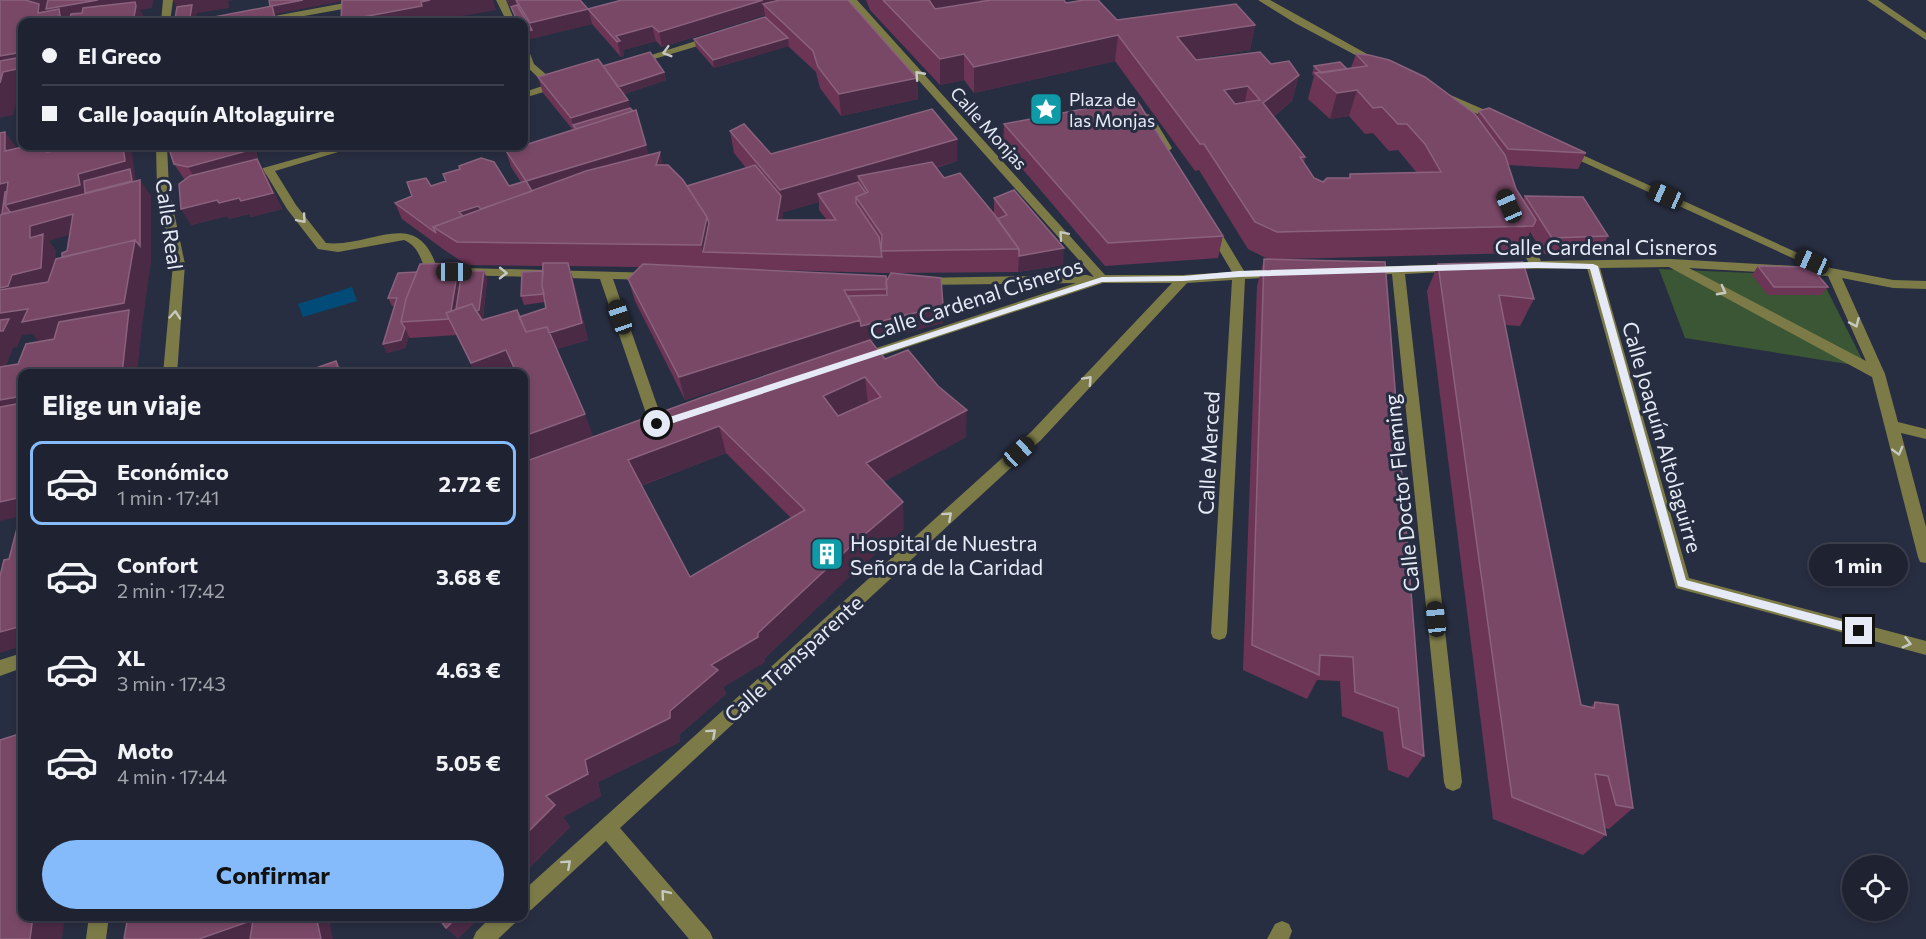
<!DOCTYPE html>
<html lang="es">
<meta charset="utf-8">
<style>
body{margin:0;font-family:Commissioner,sans-serif;background:#262a39;color:#f1f3f6;height:100vh;display:flex;flex-direction:column;font-size:22px;white-space:nowrap}
*{box-sizing:border-box;margin:0}
p{font-size:20px;color:#a1a4ab}
.icon{flex:none;width:33px;height:33px;fill:none;stroke:currentColor;stroke-width:2;stroke-linecap:round;stroke-linejoin:round}
.map{position:relative;flex:1;overflow:hidden}
.drawer{position:absolute;left:18px;top:369px;width:510px;height:552px;display:flex;flex-direction:column;background:#1e2231;border-radius:12px;box-shadow:0 3px 9px #0003,0 0 0 2px #3c3f4d}
.drawer>*{flex:none}
.hud{position:absolute;left:18px;top:18px;width:510px;height:132px;border-radius:12px;box-shadow:0 3px 9px #0003,0 0 0 2px #3c3f4d;display:grid;align-content:center;height:132px;padding:0 24px;background:#1e2231}
.tools{position:absolute;left:1842px;top:855px;display:grid;gap:12px}
.tools a{display:grid;place-items:center;width:66px;height:66px;border-radius:50%;background:#1e2231;box-shadow:0 3px 9px #0003,0 0 0 2px #3c3f4d;font-size:30px}
.end{position:absolute;width:27px;height:27px;margin:-14px;border:8px solid #e5eaf6;background:#111;box-shadow:0 0 0 3px #111}
.from{border-radius:50%}
.bubble{position:absolute;height:42px;border-radius:21px;background:#1e2231;box-shadow:0 3px 9px #0003,0 0 0 2px #3c3f4d;font-size:20px;font-weight:700;line-height:42px;text-align:center}
.car{position:absolute;width:18px;height:36px;margin:-18px -9px;border-radius:8px;box-shadow:0 0 4px 2px #0007;background:linear-gradient(#222 24%,#8ab4d8 0 40%,#222 0 76%,#8ab4d8 0 86%,#222 0)}
.hud b{display:flex;align-items:center;gap:21px;height:57px;font-size:22px}
.hud b+b{border-top:2px solid #3c3f4d}
.hud i{width:15px;height:15px;background:#f1f3f6}
ul{padding:0;list-style:none}
li{display:flex;align-items:center;gap:18px;height:84px;margin:0 12px 9px;padding:0 12px;border:3px solid transparent;border-radius:12px}
li div{flex:1}
li b{display:block;font-size:22px}
li em{font-style:normal;font-weight:700}
li.current{border-color:#86bbfb}
li>.icon{width:54px;height:54px;stroke-width:1.5}
h2{padding:0 24px;font-size:27px;line-height:72px}
.button{display:flex;gap:12px;margin-top:auto;padding:12px 24px}
.button a{flex:1;height:69px;border-radius:36px;background:#86bbfb;color:#111;font-size:24px;font-weight:700;line-height:69px;text-align:center}
.map>svg:first-child{display:block}
.green{fill:#3a5635}
.water{fill:#004b77}
.lines{fill:none;stroke-linecap:round;stroke-linejoin:round}
.minor{fill:#7c7b48;fill-rule:evenodd}
.wall{fill:#6c3556;fill-rule:evenodd}
.shaded-wall{fill:#4b2a46;fill-rule:evenodd}
.building{fill:#794867;stroke:#8a627e;stroke-width:1.5;fill-rule:evenodd}
.oneway{stroke:#c6c9c2}
.route{fill:#e5eaf6}
.labels{text-anchor:middle;dominant-baseline:central;stroke-width:6;stroke-linejoin:round;paint-order:stroke}
.far-poi-label{font-size:18px;fill:#e5eaf6;stroke:#282e41;text-anchor:start}
.far-street-label{font-size:18px;fill:#e5eaf6;stroke:#282e41}
.street-label{font-size:21px;fill:#e5eaf6;stroke:#282e41}
.poi-label{font-size:21px;fill:#e5eaf6;stroke:#282e41;text-anchor:start}
</style>
<div class="map">
<svg width="1926" height="939" viewBox="0 0 1926 939">
<rect width="100%" height="100%" fill="#282e41"/>
<path class="green" d="M1659 269 1820 276 1866 367 1685 338Z"/>
<path class="water" d="M352 287 357 301 303 317 298 304Z"/>
<g class="lines">
<path class="minor" d="M163 0H173L170 22H161Z
M361 0H381L376 3 271 22H253L258 19Z
M496 0H506L515 22H507Z
M847 0H857L1105 275H1183L1232 272 1205 226 1211 222 1217 226 1244 271 1279 269 1285 273 1279 277 1245 279 1227 633 1225 638 1219 640 1213 638 1211 633 1232 280 1187 283 1041 440 620 828 710 932 713 939H689L606 841 531 910 524 913V890L1031 432 1172 283H1103L865 361H855L853 358 855 355 1076 283 922 285 916 281 918 278 1087 275 1094 277Z
M1258 0H1270L1385 64 1376 66 1295 23Z
M1867 0H1878L1926 33V40Z
M715 35 720 38 718 40 634 65 629 62Z
M524 48 529 51 534 64 555 82H563V86L524 98V92L546 85 525 65Z
M1439 90 1501 117 1502 119 1501 121H1493L1435 95V91Z
M1148 114 1153 117 1172 148 1170 150H1162L1160 148 1143 117Z
M156 146H167L169 189 185 264 177 374H163L173 264 157 189Z
M342 146H358L275 171 296 205 326 243C372 248 417 205 437 268L446 269 448 272 446 275H428C420 260 420 247 404 240L338 252 318 249 287 209 266 174 260 175 254 172 256 170Z
M1565 147 1831 268 1893 280 1926 281V289L1893 288 1842 278 1885 374 1898 422 1926 429V439L1901 433 1926 527V563L1920 562 1918 557 1872 377 1669 267 1600 268 1689 578 1926 641V655L1676 588 1587 268 1500 269 1498 266 1504 262H1528L1511 224 1517 220 1521 221 1541 261 1671 259 1812 267 1561 152 1559 150ZM1689 268 1828 276 1866 361Z
M1456 264 1462 268 1460 271 1405 274 1462 782 1460 788 1453 791 1446 788 1444 782 1392 274 1366 275 1360 271 1366 267Z
M466 268 656 273 658 276 656 279 652 280 613 279 664 425 662 429H652L650 425 600 279 462 275 460 272 462 269Z
M22 653V668L0 676V660Z
M89 916H109L106 939H86Z
M492 916H518L515 923 498 939H473L476 932Z
M1282 921 1289 924 1292 931 1289 939H1267L1275 924Z"/>
</g>
<path class="wall" d="M507 0H580L592 24 525 40 524 36V22H517L511 7 517 5 510 7Z
M848 0 917 78 918 99 841 116 820 88 816 72 788 46 714 68 696 47 694 39 765 17V15L662 47 656 41 623 50 624 56 621 57 592 24 588 9Z
M866 0H1064L1066 3 1081 0H1098L1117 20 1255 25 1250 50 1195 59 1196 60 1271 64 1299 75 1292 101 1274 116 1305 157 1304 163 1314 178 1323 182 1349 178 1350 174 1417 173 1398 150 1389 151 1373 133 1365 134 1349 116 1330 119 1308 99 1314 76 1312 74 1314 66 1347 69 1351 68 1356 54 1477 117 1479 111 1586 153 1578 169 1508 165 1516 189 1523 200 1525 196 1608 236 1599 253 1544 254 1530 232 1520 253 1283 259 1424 756 1408 778 1388 770 1383 732 1342 716 1340 681 1317 680 1307 699 1243 670 1257 286 1264 259H1268L1248 249 1199 170 1195 171 1115 61 974 93 964 80 940 85 870 10Z
M603 66 664 72 666 80 624 94 628 100 630 108 649 155 687 186 746 168 734 153 730 131 771 154 957 139V161L936 168 944 178 994 214V198L1063 265 1018 272 896 273 943 306V323L871 341 885 359 966 437 883 482 904 529 854 572 765 658V662L723 687 726 694 680 734V742L598 782 601 796 563 817 570 827 524 873V462L857 344 685 400 635 301 628 279 640 267 569 266 573 279 588 340 556 349 524 374H476L457 335 410 338 409 337 405 348 387 353 383 344 394 306H392L388 298 417 272 459 263 462 271H484L487 280 483 319H482V320L519 317 546 308 545 302 524 305 521 296 543 271V266L467 265 443 249 402 219 395 203 412 196 431 186H509L521 182 511 167 506 151 573 130 543 93 538 77ZM819 202V210L827 220H782L783 212ZM746 269 883 273H891L886 282ZM726 453 791 518 690 577 641 486Z
M1004 124 1223 236 1218 258 1105 266 1003 146Z
M168 146H257L256 150 258 160 266 175 282 209 251 217 249 214 229 219 227 216 191 225 185 180 174 164Z
M1438 264 1534 299 1520 326 1505 325 1581 705 1591 707 1595 702 1633 808 1609 829 1605 828 1606 835 1583 855 1493 819 1427 291Z
M1758 266 1828 287 1821 295H1768L1752 275Z"/>
<path class="shaded-wall" d="M22 0H153L152 8 140 10 147 22H133L135 10 67 22H68H44ZM46 9 54 21 44 12Z
M173 0H234L228 1 229 8 197 13 195 22H178L175 19 181 15Z
M303 0H348L276 14 280 22H276L270 7Z
M430 0H493L496 10 429 22H342L341 21Z
M508 0H515L517 5 510 7Z
M763 0H814L763 4 765 15 662 47 659 32Z
M925 0H980V10L926 19Z
M588 9 592 24 535 38 530 23Z
M1255 25 1250 50 1173 63 1177 37Z
M652 26 656 41 623 50 624 56 621 57 616 36Z
M532 30 535 38 525 40 524 32Z
M1118 35 1115 61 974 93V67Z
M788 38 789 46 714 68 713 60Z
M22 52V93H19L13 115 0 118V56Z
M964 54V80L940 85V59Z
M664 72 666 80 620 95 618 87Z
M1299 75 1292 101 1257 129 1263 103Z
M917 78 918 99 841 116 839 94Z
M1362 84 1357 90 1349 116 1330 119 1337 93Z
M1248 86 1243 112 1219 116 1224 90Z
M628 100 632 116 573 125 571 118Z
M5 132 17 148 5 151Z
M957 139V161L866 188 858 176 859 190 818 194 819 202 783 212 779 236 777 220 781 196 780 190Z
M646 145 650 160 532 197 526 181Z
M47 146H51L59 157 47 152Z
M94 146H131L137 189 0 226V184L78 174Z
M249 146H257L256 150 258 160 266 175 282 209 251 217 249 214 229 219 219 203 239 198 273 193 198 183 188 167Z
M660 152 665 174 656 165Z
M140 180 151 196V262L142 326 137 374H122L127 329 42 345 32 334 22 335 17 347 13 348 0 382V288L8 286 12 275 41 268 42 253 30 238V226L73 214 85 230 49 241 56 250 54 284 26 291 22 303 2 307 0 313 28 309 37 319 124 303 131 267 74 281 61 265 134 248 135 240 140 246Z
M217 200 227 216 191 225 181 209Z
M478 206 485 222 470 227 459 212Z
M707 217 712 239 703 252 701 245Z
M1064 248 1063 265 1018 272 1019 256Z
M459 263 466 280 484 271 487 280 483 319 459 323 449 319Z
M568 263 573 279 588 340 535 355 529 339 582 323Z
M943 306V323L862 343 685 400 679 377 860 320Z
M405 328 409 337 405 348 387 353 383 344Z
M506 350 516 373 476 374 471 363Z
M336 361 342 370 343 374H335Z
M865 377 868 404 827 423 823 396Z
M22 396V415L0 419V400Z
M967 410 966 437 869 490 866 463Z
M585 414 593 436 524 462V436Z
M719 426 726 453 637 487 628 460Z
M22 497V516L0 521V502Z
M903 502 904 529 854 572 765 658V662L723 687 726 694 680 734V742L598 782 601 796 563 817 570 827 524 873V850L528 846 524 841V836L546 796 585 760 670 711 711 665 758 633 851 546Z
M22 626V646L0 653V632Z
M33 916H65L62 939H30Z
M316 916H345L330 924 333 939H321Z
M458 916H481L458 939 446 928Z
M253 920 269 931 248 939H199Z"/>
<path class="building" d="M0 0H25L39 4 38 13 59 9 60 16 55 17V21L47 22H22V52L0 56Z
M48 0H98L46 9Z
M269 0H303L272 6H270Z
M342 0H430L421 2 422 6 341 21Z
M516 0H580L588 9 530 23Z
M622 0H763L659 32 652 26 616 36 620 41 617 42 588 9Z
M780 0H848L917 78 839 94 818 67 813 51 763 4Z
M883 0H929L935 9 991 0H1064L1066 3 1084 0H1098L1117 20 1236 4 1255 25 1177 37 1196 60 1260 52 1271 64 1289 61 1299 75 1263 103 1305 157H1300L1314 178 1323 182 1327 178H1350V174L1441 172 1425 144 1407 124H1398L1382 107 1373 108 1357 90 1337 93 1315 73 1367 66 1356 54 1369 55 1389 60 1425 77 1475 114 1505 155 1516 189 1536 220 1533 226 1277 232 1255 222 1204 144H1200L1118 35 974 67 964 54 940 59ZM1248 86 1260 100 1235 104 1224 90Z
M135 2 136 6 133 22H69L71 14 82 13 83 8Z
M192 5 190 17 175 19 177 7Z
M517 5 532 30 524 32V22H518L511 7Z
M272 6 276 22H188Z
M765 17 788 38 713 60 694 39Z
M650 52 664 72 618 87 603 66Z
M22 57V68L3 72 0 83V61Z
M598 59 628 100 571 118 538 77Z
M1340 62 1347 69 1321 73 1314 66Z
M1136 99 1223 236 1108 243 1004 124Z
M630 108 633 111 576 129 573 125Z
M1489 108 1586 153 1508 149 1479 111Z
M932 109 957 139 780 190 730 131 744 124 771 154Z
M636 110 646 145 526 181 506 151Z
M5 132V151L27 146H47V152L77 146H123L125 161 78 174 80 185 5 205 8 182 0 184V133Z
M168 146H249L250 150 188 167 174 164Z
M660 152 656 165H668L683 180 707 217 701 245 457 242 433 227 586 171Z
M481 158 494 162 509 186 526 181 532 191 481 209 478 206 459 212 463 216 433 227 436 233 395 203 412 196 407 182 426 178 431 186 446 181 443 174 460 169 459 166Z
M257 159 273 193 241 201 239 198 219 203 217 200 181 209 179 184 190 176Z
M932 162 944 178 960 173 994 214 1019 249 881 251 882 235 856 197 868 192 858 176Z
M755 165 781 196 777 220H836L818 194 858 182 866 193 856 197V203L879 237 882 257 703 252 709 223 707 217 687 186Z
M130 169 132 181 85 193 84 181Z
M140 180V246L135 240 62 257V253L67 251 73 214 30 226V238L43 234 41 268 12 275 8 286 0 288V215Z
M1014 190 1064 248 1019 256V249L997 219 1007 215 994 198Z
M7 191 5 205 10 212 2 214 5 192Z
M1525 196 1583 197 1608 236 1552 238Z
M135 240 124 303 22 322 28 309 0 313V290L48 282 56 259Z
M1264 259 1385 262 1424 756 1403 747 1398 708 1355 692 1353 657 1320 655 1319 675 1252 645Z
M1523 262 1534 299 1499 295 1581 705 1594 708 1595 702 1618 705 1633 808 1616 805 1608 776 1595 774 1606 835 1512 797 1438 264Z
M459 263 451 311 446 313 449 319 401 322 406 299 420 264Z
M543 263H568L582 323 549 333 547 327 526 332 519 317 546 308 542 286Z
M643 264 886 276 887 289 844 290 860 320 679 377 628 279Z
M1758 266 1811 267 1828 287H1774Z
M462 271H484L479 310 476 311 472 304 456 309Z
M543 271 542 286 544 294 521 296 522 272Z
M417 272 406 299 401 322 405 328 401 340 383 344 397 298H388L398 273Z
M891 273 941 278 943 306 861 326 860 320 848 296 887 295 886 282Z
M472 304 482 320 517 310 526 332 547 327 585 414 524 436V374H517L506 350 471 363 446 313Z
M129 310 122 374H22V396L0 400V367L18 364 26 344 54 339 59 322Z
M9 319 3 331H0V320Z
M870 340 885 359 908 350 938 386 967 410 866 463 903 502 851 546 758 633V637L711 665 718 670 670 711V718L585 760 588 774 546 796 555 805 524 836V462L703 397ZM865 377 881 397 838 416 823 396ZM719 426 805 510 690 577 628 460Z
M336 361 340 372 335 374H299Z
M474 371 476 374H467Z
M22 403V497L0 502V407Z
M22 509V626L0 632V576L4 560 9 559Z
M22 733V916H33L30 939H0V740Z
M524 843 528 846 524 850Z
M128 916H316L321 939H250L253 920 199 939H124Z
M437 916H458L446 928Z"/>
<defs><path id="oneway-chevron" d="M-2-3.5L2.5 0L-2 3.5" fill="none" stroke-width="1.6" stroke-linecap="round" stroke-linejoin="round" transform="scale(1.5)"/></defs>
<g class="oneway">
<use href="#oneway-chevron" transform="translate(667 52) rotate(164)"/>
<use href="#oneway-chevron" transform="translate(919 75) rotate(-132)"/>
<use href="#oneway-chevron" transform="translate(302 219) rotate(50)"/>
<use href="#oneway-chevron" transform="translate(1063 235) rotate(-131)"/>
<use href="#oneway-chevron" transform="translate(503 273) rotate(1)"/>
<use href="#oneway-chevron" transform="translate(1722 291) rotate(28)"/>
<use href="#oneway-chevron" transform="translate(175 315) rotate(-85)"/>
<use href="#oneway-chevron" transform="translate(1855 323) rotate(66)"/>
<use href="#oneway-chevron" transform="translate(1088 380) rotate(-47)"/>
<use href="#oneway-chevron" transform="translate(1898 451) rotate(75)"/>
<use href="#oneway-chevron" transform="translate(948 516) rotate(-42)"/>
<use href="#oneway-chevron" transform="translate(1907 643) rotate(15)"/>
<use href="#oneway-chevron" transform="translate(712 733) rotate(-42)"/>
<use href="#oneway-chevron" transform="translate(567 864) rotate(-42)"/>
<use href="#oneway-chevron" transform="translate(665 894) rotate(-130)"/>
</g>
<path class="route" d="M1536 262 1593 264 1598 266 1686 580 1859 626 1863 627V634L1859 635 1678 586 1590 269 1536 268 1239 277 1183 281 1102 282 661 427H654L653 424 654 422 1102 277 1183 276 1239 271Z"/>
<defs>
<g id="sight-square" transform="scale(1.725)"><rect x="-9" y="-9" width="18" height="18" rx="4" fill="#0f9aa8" stroke="#282e41"/><path d="M0-6L1.8-2.2L6-1.7L2.9 1.2L3.7 5.4L0 3.3L-3.7 5.4L-2.9 1.2L-6-1.7L-1.8-2.2Z" fill="#fff"/></g>
<g id="building-square" transform="scale(1.725)"><rect x="-9" y="-9" width="18" height="18" rx="4" fill="#0f9aa8" stroke="#282e41"/><path d="M-4-6H4V6H1V3H-1V6H-4ZM-2.5-4.3h1.7v1.8h-1.7ZM.8-4.3h1.7v1.8H.8ZM-2.5-1h1.7V.8h-1.7ZM.8-1h1.7V.8H.8Z" fill="#fff"/></g>
</defs>
<g fill-rule="evenodd">
<use href="#sight-square" x="1046" y="109"/>
<use href="#building-square" x="827" y="554"/>
</g>
<g class="labels">
<g class="far-poi-label">
<text x="1069" y="99">Plaza de<tspan x="1069" dy="21">las Monjas</tspan></text>
</g>
<g class="far-street-label">
<text transform="translate(989 128) rotate(48)">Calle Monjas</text>
</g>
<g class="street-label">
<text transform="translate(170 224) rotate(82)">Calle Real</text>
<text x="1606" y="246">Calle Cardenal Cisneros</text>
<text transform="translate(976 298) rotate(-18)">Calle Cardenal Cisneros</text>
<text transform="translate(1663 437) rotate(74)">Calle Joaquín Altolaguirre</text>
<text transform="translate(1208 453) rotate(-87)">Calle Merced</text>
<text transform="translate(1401 493) rotate(-96)">Calle Doctor Fleming</text>
<text transform="translate(793 658) rotate(-42)">Calle Transparente</text>
</g>
<g class="poi-label">
<text x="850" y="542">Hospital de Nuestra<tspan x="850" dy="24">Señora de la Caridad</tspan></text>
</g>
</g>
</svg>
<div class="tools">
<a><svg class="icon" aria-label="locate" viewBox="0 0 24 24"><circle cx="12" cy="12" r="6"/><path d="M12 2v4M12 18v4M2 12h4M18 12h4"/></svg></a>
</div>
<i class="end from" style="left:657px;top:424px"></i>
<i class="end" style="left:1859px;top:631px"></i>
<div class="bubble" style="left:1809px;top:544px;width:99px">1 min</div>
<i class="car" style="left:1666px;top:196px;rotate:294deg"></i>
<i class="car" style="left:1509px;top:206px;rotate:336deg"></i>
<i class="car" style="left:1812px;top:262px;rotate:294deg"></i>
<i class="car" style="left:454px;top:272px;rotate:90deg"></i>
<i class="car" style="left:620px;top:317px;rotate:341deg"></i>
<i class="car" style="left:1019px;top:452px;rotate:48deg"></i>
<i class="car" style="left:1436px;top:619px;rotate:354deg"></i>
<div class="hud">
<b><i class="from"></i>El Greco</b>
<b><i></i>Calle Joaquín Altolaguirre</b>
</div>
<section class="drawer">
<h2>Elige un viaje</h2>
<ul>
<li class="current"><svg class="icon" aria-label="car" viewBox="0 0 24 24"><path d="M5 17H2v-5l4-1 3-4h7l3 4 3 1v5h-3M9 17h6M6 11h13"/><circle cx="7" cy="17" r="2"/><circle cx="17" cy="17" r="2"/></svg><div><b>Económico</b><p>1 min · 17:41</p></div><em>2.72 €</em></li>
<li><svg class="icon" aria-label="car" viewBox="0 0 24 24"><path d="M5 17H2v-5l4-1 3-4h7l3 4 3 1v5h-3M9 17h6M6 11h13"/><circle cx="7" cy="17" r="2"/><circle cx="17" cy="17" r="2"/></svg><div><b>Confort</b><p>2 min · 17:42</p></div><em>3.68 €</em></li>
<li><svg class="icon" aria-label="car" viewBox="0 0 24 24"><path d="M5 17H2v-5l4-1 3-4h7l3 4 3 1v5h-3M9 17h6M6 11h13"/><circle cx="7" cy="17" r="2"/><circle cx="17" cy="17" r="2"/></svg><div><b>XL</b><p>3 min · 17:43</p></div><em>4.63 €</em></li>
<li><svg class="icon" aria-label="car" viewBox="0 0 24 24"><path d="M5 17H2v-5l4-1 3-4h7l3 4 3 1v5h-3M9 17h6M6 11h13"/><circle cx="7" cy="17" r="2"/><circle cx="17" cy="17" r="2"/></svg><div><b>Moto</b><p>4 min · 17:44</p></div><em>5.05 €</em></li>
</ul>
<div class="button"><a>Confirmar</a></div>
</section>
</div>
